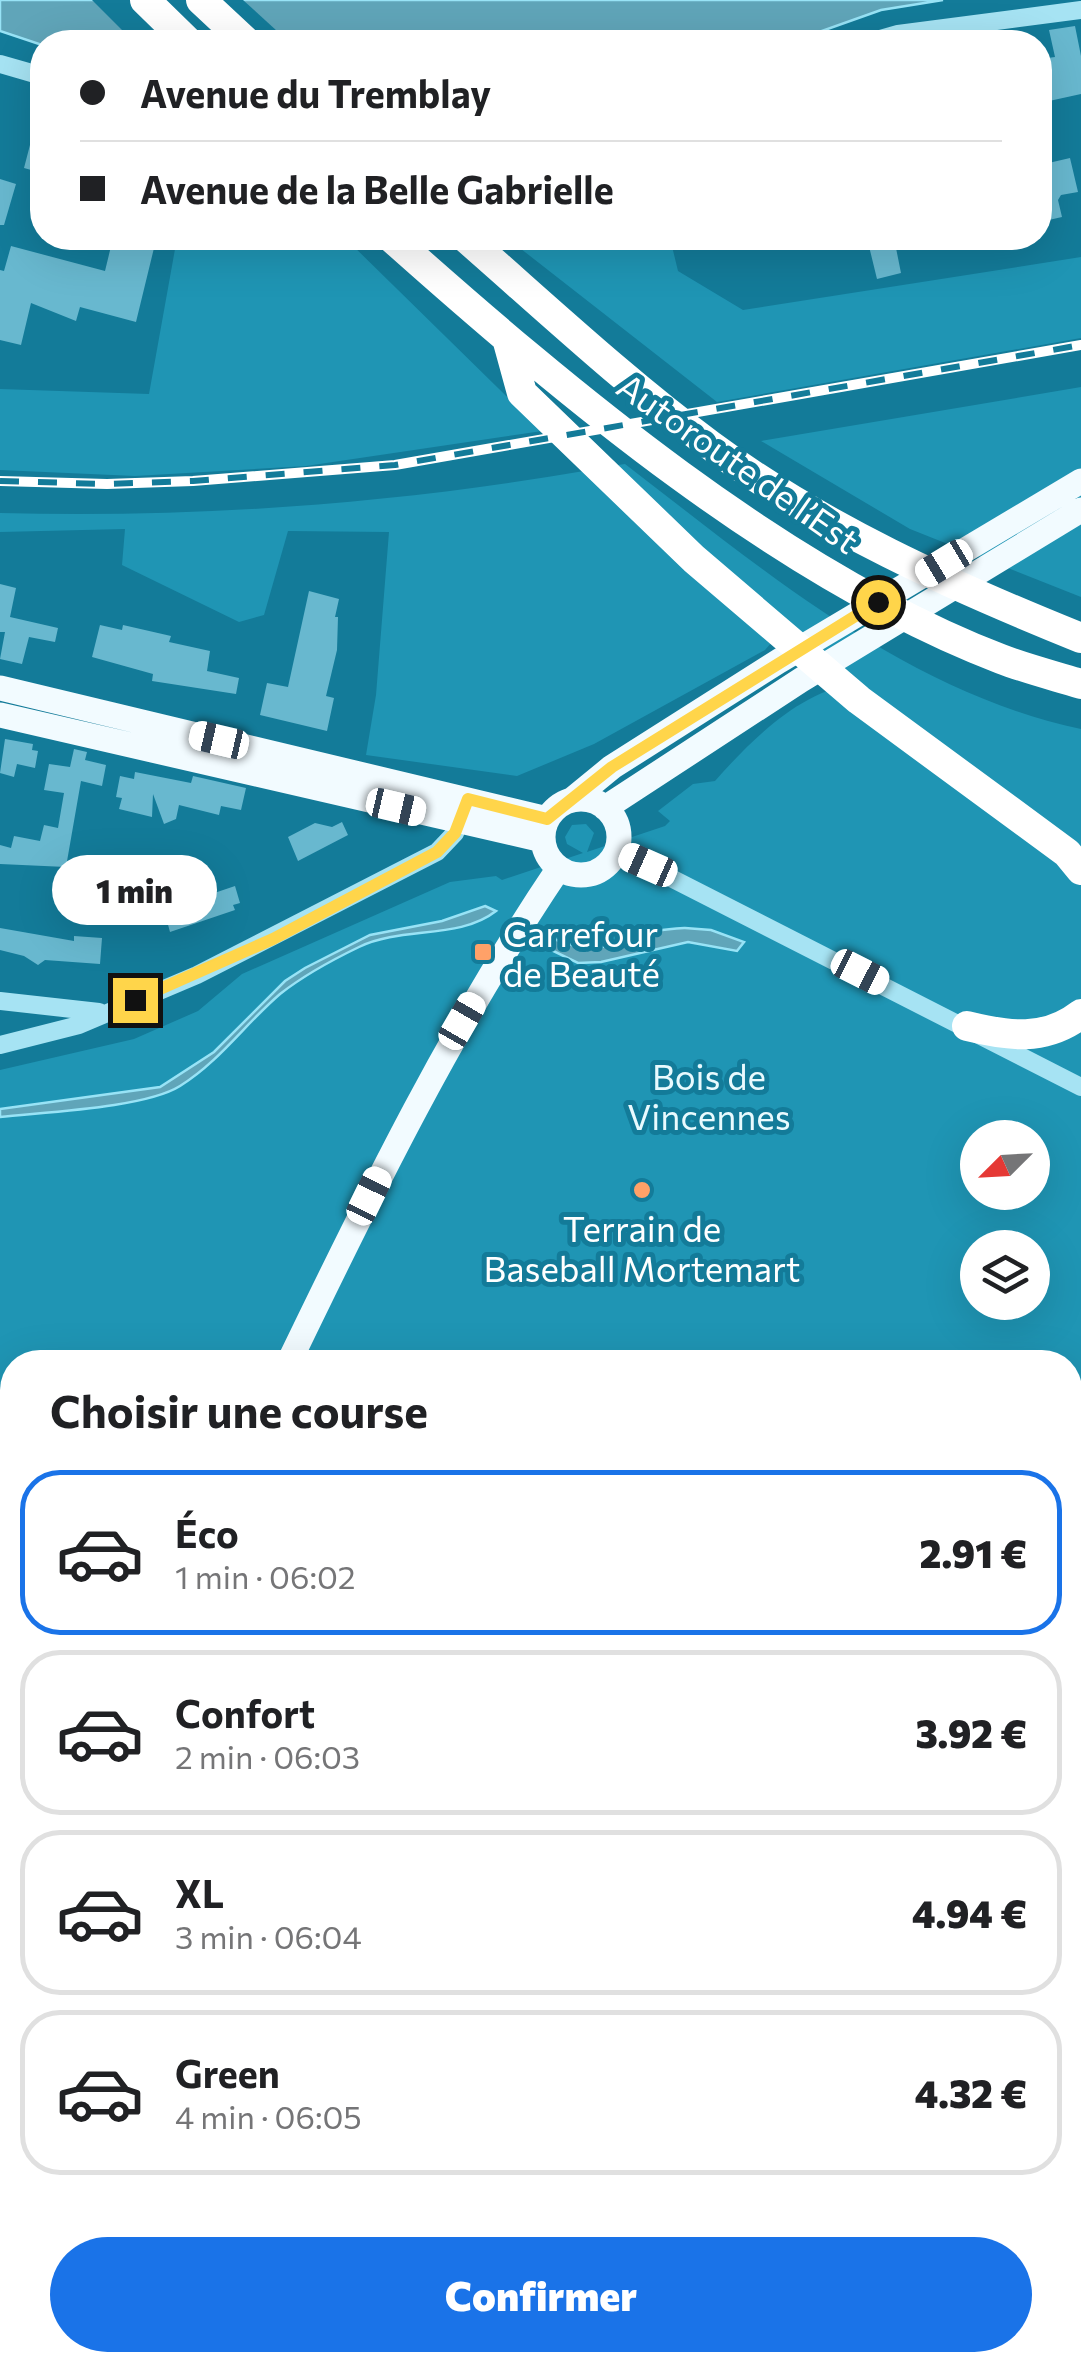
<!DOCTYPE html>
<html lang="fr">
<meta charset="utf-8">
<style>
body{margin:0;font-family:Commissioner,sans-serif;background:#f2f2f2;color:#202124;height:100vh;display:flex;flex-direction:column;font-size:38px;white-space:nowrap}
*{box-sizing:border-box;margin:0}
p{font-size:32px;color:#757577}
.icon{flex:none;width:55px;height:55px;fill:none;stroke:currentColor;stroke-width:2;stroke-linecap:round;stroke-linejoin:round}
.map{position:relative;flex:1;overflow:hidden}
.side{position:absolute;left:0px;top:1350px;width:1082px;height:1022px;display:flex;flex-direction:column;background:#fff;border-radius:40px 40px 0 0;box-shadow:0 10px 40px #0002}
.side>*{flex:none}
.banner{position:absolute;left:30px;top:30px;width:1022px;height:220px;border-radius:40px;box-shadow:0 10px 40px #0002;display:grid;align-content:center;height:220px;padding:0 50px;background:#fff}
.needle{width:65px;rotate:246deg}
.tools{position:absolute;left:960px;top:1120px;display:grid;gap:20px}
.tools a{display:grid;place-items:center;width:90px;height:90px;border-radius:50%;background:#fff;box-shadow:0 10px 40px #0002;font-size:50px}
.end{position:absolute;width:45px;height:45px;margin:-22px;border:12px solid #ffd54a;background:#111;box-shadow:0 0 0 5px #111}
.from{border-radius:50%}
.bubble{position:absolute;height:70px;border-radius:35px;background:#fff;box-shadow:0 10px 40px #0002;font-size:32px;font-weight:800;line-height:70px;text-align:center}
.car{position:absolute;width:30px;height:60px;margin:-30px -15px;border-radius:12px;box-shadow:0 0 8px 2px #0007;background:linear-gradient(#fff 24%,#345 0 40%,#fff 0 76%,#345 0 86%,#fff 0)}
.banner b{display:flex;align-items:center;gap:35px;height:95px;font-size:38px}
.banner b+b{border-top:2px solid #e0e0e0}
.banner i{width:25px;height:25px;background:#202124}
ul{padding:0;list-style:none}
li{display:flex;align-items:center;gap:30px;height:165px;margin:0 20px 15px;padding:0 30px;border:5px solid #e0e0e0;border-radius:40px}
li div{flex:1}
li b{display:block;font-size:38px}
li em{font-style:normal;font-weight:800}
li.on{border-color:#1a73e8}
li>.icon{width:90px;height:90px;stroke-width:1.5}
h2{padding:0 50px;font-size:45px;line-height:120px}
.button{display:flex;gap:20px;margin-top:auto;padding:20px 50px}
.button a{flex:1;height:115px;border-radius:60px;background:#1a73e8;color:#fff;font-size:40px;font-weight:800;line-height:115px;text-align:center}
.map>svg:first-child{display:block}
.green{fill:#1f95b4;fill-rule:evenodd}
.water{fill:#60a5b9;stroke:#98e3f6;stroke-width:2.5}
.pier{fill:#137b99}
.building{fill:#68b8cf}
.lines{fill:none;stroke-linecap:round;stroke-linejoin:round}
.minor{stroke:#a6e3f3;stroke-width:18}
.major{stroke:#f2fbff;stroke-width:25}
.highway{stroke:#fff;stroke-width:30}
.rail-casing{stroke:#fff;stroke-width:10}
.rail{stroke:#137b99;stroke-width:6;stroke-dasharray:19;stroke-linecap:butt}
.route{stroke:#ffd54a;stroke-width:12}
.poi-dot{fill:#ffa168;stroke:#137b99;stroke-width:4}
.labels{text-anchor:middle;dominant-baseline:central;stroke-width:10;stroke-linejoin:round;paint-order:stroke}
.street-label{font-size:35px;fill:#fff;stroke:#137b99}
.poi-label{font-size:35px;fill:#fff;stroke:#137b99;text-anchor:start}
.park-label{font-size:35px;fill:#e9fafe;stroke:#137b99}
</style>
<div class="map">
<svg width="1081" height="2371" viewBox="0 0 1081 2371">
<rect width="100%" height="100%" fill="#137b99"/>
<path class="green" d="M177 238H345L542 431 306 466 135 476 0 470V389L149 394Z
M507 238H670L678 271 743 310 1081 257V338L717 402Z
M1081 387V597L910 529 761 441Z
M625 464C765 571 904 691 1081 729V2371H0V1070L134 1039 198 1011 242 974 450 882 496 876 502 880 583 853 567 844 565 837 572 825 586 824 594 833 587 852 665 826 670 821 658 811 693 784 715 781C753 738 803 688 861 683L744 588 618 465ZM978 1138H1032V1192H978ZM978 1248H1032V1302H978ZM12 1362H1070V2360H12Z
M590 470 771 643 765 650 594 744 517 776 366 755 376 695 389 532 288 531 264 615 239 622 122 565 125 529 0 532V513C199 518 394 504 590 470Z"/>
<path class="water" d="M0 0H943L881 10 791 42 42 45 0 31Z
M485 906 496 911C459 940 402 926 359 947 332 960 303 976 280 994 245 1024 220 1061 180 1086 145 1108 44 1112 0 1117V1109L160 1087 214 1052 285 981 305 968 370 935 442 921Z
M685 928 711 930 744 942 737 951 688 942 601 962 578 963 549 949 554 939C599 956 596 948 637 935 652 930 669 929 685 928Z"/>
<path class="pier" d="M92 0H243L289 42H134Z"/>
<path class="building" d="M1075 26 1081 56V94L1040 103V59L1055 57 1049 30Z
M37 118H42V173L24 168Z
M1070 158 1078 192 1061 195 1058 200 1062 217 1040 222V165Z
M0 179 16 184 4 225H0Z
M113 238 154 248 136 322 80 307 76 321 31 303 21 345 0 340V270L4 271 11 246 105 271Z
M867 238H894L901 273 877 279Z
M0 584 16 588 10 617 58 628 55 642 29 637 22 664 0 659 5 632H0Z
M309 591 339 599 335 617H338L337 650 326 696 334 698 327 731 260 715 267 683 288 687Z
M100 625 122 630 123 625 171 636 169 642 210 651 207 671 239 678 236 694 152 681 153 674 92 657Z
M5 739 33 744 32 750 38 751 35 768 17 764 14 777 0 773Z
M74 749 87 752 85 760 106 765 102 786 81 781 66 867 0 864V845L11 848 14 836 40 841 44 825 58 828 64 793 44 790 49 764 70 767Z
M135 772 191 783 193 776 246 788 241 810 221 806 219 815 179 805 176 819 164 824 153 794 152 817 119 809 122 798 116 797 120 776 134 779Z
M342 822 348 835 298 861 288 837 315 823 332 827Z
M110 856 146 857 151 885 134 891 111 892Z
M235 886 240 903 233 905 235 910 170 932 164 910Z
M0 928 74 941V936L102 938 100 964 45 960 38 965 24 956 0 950Z"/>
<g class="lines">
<path class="minor" d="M870 42 898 34 1081 10
M0 64 42 76
M616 850 1081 1087
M0 1001 99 1012
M0 1045 79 1025 197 975 437 852 455 833 464 811"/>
<path class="major" d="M0 688 547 819
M0 715 543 840
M573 799 612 767 779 661 1081 481
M543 837a38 38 0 1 1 76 0a38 38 0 1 1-76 0Z
M605 808 801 680 1081 510
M289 1362C371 1192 453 1025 559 868
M0 2069 12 2038"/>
<path class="highway" d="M145 0 188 42
M201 0 246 42
M392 238C566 393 782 575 1001 659 1027 669 1055 676 1081 684
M466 238C546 308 624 381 710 445 822 528 952 586 1081 638
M508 342 522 393 694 559 859 700 1067 853 1081 870
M967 1026C1008 1036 1045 1042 1081 1014"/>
<g class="rail-casing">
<path id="rail" d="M0 481 107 484 193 481 395 465 1081 345"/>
</g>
<use href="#rail" class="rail"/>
</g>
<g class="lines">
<path class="route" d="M135 1000 273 939 437 852 455 833 468 799 547 819 612 767 878 602"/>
</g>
<g class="poi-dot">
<rect x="473" y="942" width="20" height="20" rx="5"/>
<circle cx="642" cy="1190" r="10"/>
</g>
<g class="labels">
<g class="street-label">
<text transform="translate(739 462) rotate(35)">Autoroute de l’Est</text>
</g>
<g class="poi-label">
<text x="503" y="932">Carrefour<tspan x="503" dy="40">de Beauté</tspan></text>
<text x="642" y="1227" text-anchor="middle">Terrain de<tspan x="642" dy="40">Baseball Mortemart</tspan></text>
</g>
<g class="park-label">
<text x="709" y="1075">Bois de<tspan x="709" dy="40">Vincennes</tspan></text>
</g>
</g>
</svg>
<div class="tools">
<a><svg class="needle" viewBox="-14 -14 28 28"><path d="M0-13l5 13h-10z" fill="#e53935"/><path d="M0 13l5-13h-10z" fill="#757577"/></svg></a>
<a><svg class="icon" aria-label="layers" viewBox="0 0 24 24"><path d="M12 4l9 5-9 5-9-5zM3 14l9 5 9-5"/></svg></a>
</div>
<i class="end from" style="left:878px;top:602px"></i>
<i class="end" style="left:135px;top:1000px"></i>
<div class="bubble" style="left:52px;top:855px;width:165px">1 min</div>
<i class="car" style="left:944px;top:563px;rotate:239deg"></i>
<i class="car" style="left:219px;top:740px;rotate:283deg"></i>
<i class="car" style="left:396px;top:807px;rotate:103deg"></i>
<i class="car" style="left:648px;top:865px;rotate:294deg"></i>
<i class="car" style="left:860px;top:972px;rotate:117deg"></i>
<i class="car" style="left:462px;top:1021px;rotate:30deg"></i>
<i class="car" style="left:369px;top:1196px;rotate:26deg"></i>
<div class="banner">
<b><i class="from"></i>Avenue du Tremblay</b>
<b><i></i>Avenue de la Belle Gabrielle</b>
</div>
<section class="side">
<h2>Choisir une course</h2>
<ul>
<li class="on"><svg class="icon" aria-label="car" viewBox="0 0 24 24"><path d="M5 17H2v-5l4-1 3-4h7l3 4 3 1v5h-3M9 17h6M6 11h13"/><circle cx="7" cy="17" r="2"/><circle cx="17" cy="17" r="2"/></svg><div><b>Éco</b><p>1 min · 06:02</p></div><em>2.91 €</em></li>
<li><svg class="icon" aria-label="car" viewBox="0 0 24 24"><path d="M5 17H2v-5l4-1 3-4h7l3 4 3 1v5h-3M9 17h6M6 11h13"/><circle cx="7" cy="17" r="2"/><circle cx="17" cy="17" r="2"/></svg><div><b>Confort</b><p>2 min · 06:03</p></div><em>3.92 €</em></li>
<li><svg class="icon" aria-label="car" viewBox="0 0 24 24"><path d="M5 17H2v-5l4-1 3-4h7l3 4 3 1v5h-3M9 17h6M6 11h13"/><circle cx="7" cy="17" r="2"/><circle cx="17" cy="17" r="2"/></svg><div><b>XL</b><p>3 min · 06:04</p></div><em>4.94 €</em></li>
<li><svg class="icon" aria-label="car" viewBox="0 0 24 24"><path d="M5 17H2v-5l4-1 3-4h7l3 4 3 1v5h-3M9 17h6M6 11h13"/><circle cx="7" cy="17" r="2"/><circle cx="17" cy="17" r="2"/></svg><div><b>Green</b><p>4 min · 06:05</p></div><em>4.32 €</em></li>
</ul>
<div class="button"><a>Confirmer</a></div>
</section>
</div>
